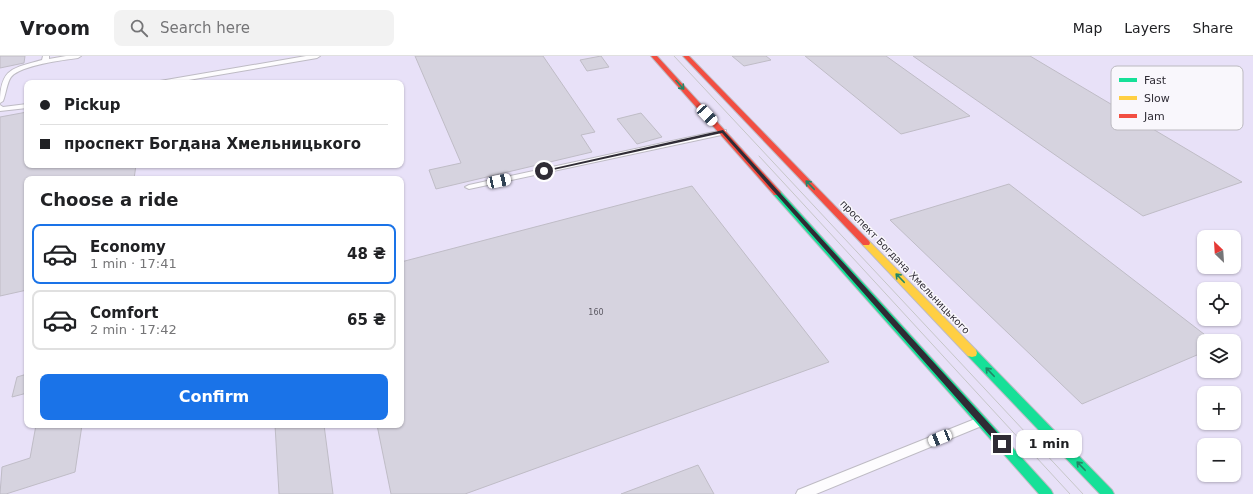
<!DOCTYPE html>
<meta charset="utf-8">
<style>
body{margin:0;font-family:"DejaVu Sans",sans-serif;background:#f2f2f2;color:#202124;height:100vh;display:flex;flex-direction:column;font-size:15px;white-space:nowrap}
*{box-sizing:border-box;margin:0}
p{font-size:13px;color:#757577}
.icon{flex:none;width:22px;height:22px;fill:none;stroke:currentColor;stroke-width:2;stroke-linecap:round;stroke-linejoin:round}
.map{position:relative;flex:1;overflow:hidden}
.panel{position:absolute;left:24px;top:120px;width:380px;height:252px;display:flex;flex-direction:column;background:#fff;border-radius:8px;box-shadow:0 1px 3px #0004}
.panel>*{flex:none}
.hud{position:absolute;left:24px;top:24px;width:380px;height:88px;border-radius:8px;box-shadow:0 1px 3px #0004;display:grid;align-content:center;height:88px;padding:0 16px;background:#fff}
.needle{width:26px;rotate:335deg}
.tools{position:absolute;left:1197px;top:174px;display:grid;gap:8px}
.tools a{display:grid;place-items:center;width:44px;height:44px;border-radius:8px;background:#fff;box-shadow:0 1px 3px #0004;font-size:20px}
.end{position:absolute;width:18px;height:18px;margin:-9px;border:5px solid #2f2c35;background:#fff;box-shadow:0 0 0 2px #fff}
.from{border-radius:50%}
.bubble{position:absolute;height:28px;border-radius:8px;background:#fff;box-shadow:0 1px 3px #0004;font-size:13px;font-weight:700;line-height:28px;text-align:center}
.car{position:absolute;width:12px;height:24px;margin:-12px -6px;border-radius:5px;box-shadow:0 0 3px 1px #0007;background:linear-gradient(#fff 24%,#345 0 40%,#fff 0 76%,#345 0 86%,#fff 0)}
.hud b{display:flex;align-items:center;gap:14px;height:38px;font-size:15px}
.hud b+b{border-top:1px solid #e0e0e0}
.hud i{width:10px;height:10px;background:#202124}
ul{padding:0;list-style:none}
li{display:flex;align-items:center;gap:12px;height:60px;margin:0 8px 6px;padding:0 8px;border:2px solid #e0e0e0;border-radius:8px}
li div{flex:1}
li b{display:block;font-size:15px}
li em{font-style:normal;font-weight:700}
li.selected{border-color:#1a73e8}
li>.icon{width:36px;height:36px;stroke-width:1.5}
h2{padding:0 16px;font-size:18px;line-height:48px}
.button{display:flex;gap:8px;margin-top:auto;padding:8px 16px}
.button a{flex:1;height:46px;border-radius:8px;background:#1a73e8;color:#fff;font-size:16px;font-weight:700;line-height:46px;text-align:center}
header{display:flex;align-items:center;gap:24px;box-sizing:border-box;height:56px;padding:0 20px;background:#fff;border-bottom:1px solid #e0e0e0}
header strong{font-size:19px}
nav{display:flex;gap:22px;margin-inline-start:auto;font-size:14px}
.search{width:280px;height:36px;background:#f2f2f2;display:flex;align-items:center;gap:10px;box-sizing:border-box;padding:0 14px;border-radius:8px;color:#757577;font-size:15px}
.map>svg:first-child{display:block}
.built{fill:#e8e1f8;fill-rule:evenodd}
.building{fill:#d6d3df;stroke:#bfbcc6}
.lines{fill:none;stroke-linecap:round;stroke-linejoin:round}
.lane-casing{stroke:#bebbc4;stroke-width:2}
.fast-casing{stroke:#bebbc4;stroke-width:2}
.slow-casing{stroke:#bebbc4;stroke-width:2}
.jam-casing{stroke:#bebbc4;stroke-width:2}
.lane{fill:#fdfcfe;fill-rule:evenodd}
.fast{fill:#16e098;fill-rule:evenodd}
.slow{fill:#ffcf43;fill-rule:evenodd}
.jam{fill:#f24e42;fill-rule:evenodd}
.tram{stroke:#c6c6c8;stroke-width:1}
.oneway{stroke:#228666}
.route{fill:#2f2c35}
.labels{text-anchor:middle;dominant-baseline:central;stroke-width:3;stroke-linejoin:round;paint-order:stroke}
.number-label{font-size:8px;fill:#5c5963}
.street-label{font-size:10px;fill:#2f2c35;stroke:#f9f7fc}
.key{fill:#f9f7fc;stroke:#bcbac0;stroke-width:1}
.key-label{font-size:11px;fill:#2f2c35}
</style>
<header>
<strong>Vroom</strong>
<div class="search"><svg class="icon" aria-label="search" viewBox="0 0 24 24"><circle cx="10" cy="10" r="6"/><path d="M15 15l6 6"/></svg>Search here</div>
<nav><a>Map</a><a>Layers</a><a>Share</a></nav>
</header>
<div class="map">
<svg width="1253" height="438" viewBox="0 0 1253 438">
<rect width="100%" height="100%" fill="#efebf6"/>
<path class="built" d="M0 0H1253V438H0ZM27 27H401V109H27ZM27 123H401V369H27ZM1204 181H1234V211H1204ZM1204 233H1234V263H1204ZM1204 285H1234V315H1204ZM1204 337H1234V367H1204ZM1204 389H1234V419H1204Z"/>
<path class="building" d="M0 0H25L24 7 0 12Z
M415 0H543L595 76 581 79 592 96 436 133 429 114 461 107Z
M601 0 609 11 587 15 580 4Z
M732 0H766L771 4 744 10Z
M805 0H886L970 60 901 78Z
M913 0H1030L1242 126 1143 160Z
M27 56V109H136L134 123H27V234L0 240V61Z
M641 57 662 81 637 88 617 63Z
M1009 128 1213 285H1204V296L1082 348 890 164Z
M692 130 829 306 465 438H391L377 369H401V206Z
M27 318V337L12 341 17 321Z
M36 369H82L75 416 6 438H0L2 411 30 402Z
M275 369H324L333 438H279Z
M698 409 714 438H621Z"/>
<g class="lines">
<g class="lane-casing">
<path id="lane" d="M43 0H49V3L66 0H81L78 2C63 4 21 9 11 21 7 26 6 38 3 45L0 47C0 12 13 12 42 4Z
M306 0H320L317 2 171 27H157L160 25Z
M27 48V52L0 55V49L3 51Z
M723 74H726V78L469 133 465 131 469 129Z
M980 361 984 363 985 366 984 369 816 438H796L798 434Z"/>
</g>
<g class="fast-casing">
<path id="fast" d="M774 135H780L1051 434 1053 438H1039L774 139 773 137Z
M972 293 976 294 1112 434 1114 438H1100L968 300 967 297 968 294Z"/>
</g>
<g class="slow-casing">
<path id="slow" d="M866 184 869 185 976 294 977 297 976 300 972 301 968 300 863 189 862 187 863 185Z"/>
</g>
<g class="jam-casing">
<path id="jam" d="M651 0H657L780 135 781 137 780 139H774Z
M683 0H689L869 185 870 187 869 189H863Z"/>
</g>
<use href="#lane" class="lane"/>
<use href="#fast" class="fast"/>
<use href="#slow" class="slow"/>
<use href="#jam" class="jam"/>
<path class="tram" d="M674 0 1083 438
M759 100 1070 438"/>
</g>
<defs><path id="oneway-shaft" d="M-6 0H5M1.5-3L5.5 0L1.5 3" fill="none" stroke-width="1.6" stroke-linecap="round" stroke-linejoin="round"/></defs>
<g class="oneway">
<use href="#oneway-shaft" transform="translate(680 29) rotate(48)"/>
<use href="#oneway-shaft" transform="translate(810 129) rotate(-134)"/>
<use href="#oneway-shaft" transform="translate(900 222) rotate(-134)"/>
<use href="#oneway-shaft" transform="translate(990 316) rotate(-134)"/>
<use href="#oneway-shaft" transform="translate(1081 410) rotate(-134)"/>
</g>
<path class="route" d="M723 74 1005 385V390H999L722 77 544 116 541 115Z"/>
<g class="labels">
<g class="number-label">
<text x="596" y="256">160</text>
</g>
<g class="street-label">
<text transform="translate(905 211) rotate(46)">проспект Богдана Хмельницького</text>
</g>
</g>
<rect x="1111" y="10" width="132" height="64" rx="6" class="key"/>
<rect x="1119" y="22" width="18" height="4" fill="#16e098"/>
<rect x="1119" y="40" width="18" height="4" fill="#ffcf43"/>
<rect x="1119" y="58" width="18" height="4" fill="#f24e42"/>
<g class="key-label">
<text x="1144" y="28">Fast</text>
<text x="1144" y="46">Slow</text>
<text x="1144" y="64">Jam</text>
</g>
</svg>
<div class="tools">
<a><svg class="needle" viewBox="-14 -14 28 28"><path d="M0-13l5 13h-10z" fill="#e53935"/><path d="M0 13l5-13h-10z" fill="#757577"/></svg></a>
<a><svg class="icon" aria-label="locate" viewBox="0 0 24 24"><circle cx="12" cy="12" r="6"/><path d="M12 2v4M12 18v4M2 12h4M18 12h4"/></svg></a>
<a><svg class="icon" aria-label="layers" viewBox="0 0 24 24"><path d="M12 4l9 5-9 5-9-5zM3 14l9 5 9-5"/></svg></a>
<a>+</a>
<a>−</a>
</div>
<i class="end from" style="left:544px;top:115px"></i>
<i class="end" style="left:1002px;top:388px"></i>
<div class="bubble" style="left:1016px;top:374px;width:66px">1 min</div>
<i class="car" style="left:707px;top:59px;rotate:137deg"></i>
<i class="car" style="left:499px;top:125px;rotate:78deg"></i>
<i class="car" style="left:940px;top:382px;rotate:248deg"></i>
<div class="hud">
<b><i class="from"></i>Pickup</b>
<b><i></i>проспект Богдана Хмельницького</b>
</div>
<section class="panel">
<h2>Choose a ride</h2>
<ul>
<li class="selected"><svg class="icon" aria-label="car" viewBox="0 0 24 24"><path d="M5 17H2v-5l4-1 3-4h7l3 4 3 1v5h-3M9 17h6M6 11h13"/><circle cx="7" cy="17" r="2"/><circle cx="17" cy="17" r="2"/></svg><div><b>Economy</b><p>1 min · 17:41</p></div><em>48 ₴</em></li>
<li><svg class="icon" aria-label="car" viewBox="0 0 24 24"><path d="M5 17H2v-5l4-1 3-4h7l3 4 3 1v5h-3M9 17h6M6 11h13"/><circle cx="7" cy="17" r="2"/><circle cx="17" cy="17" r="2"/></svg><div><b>Comfort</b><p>2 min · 17:42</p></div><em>65 ₴</em></li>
</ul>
<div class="button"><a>Confirm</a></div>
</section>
</div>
